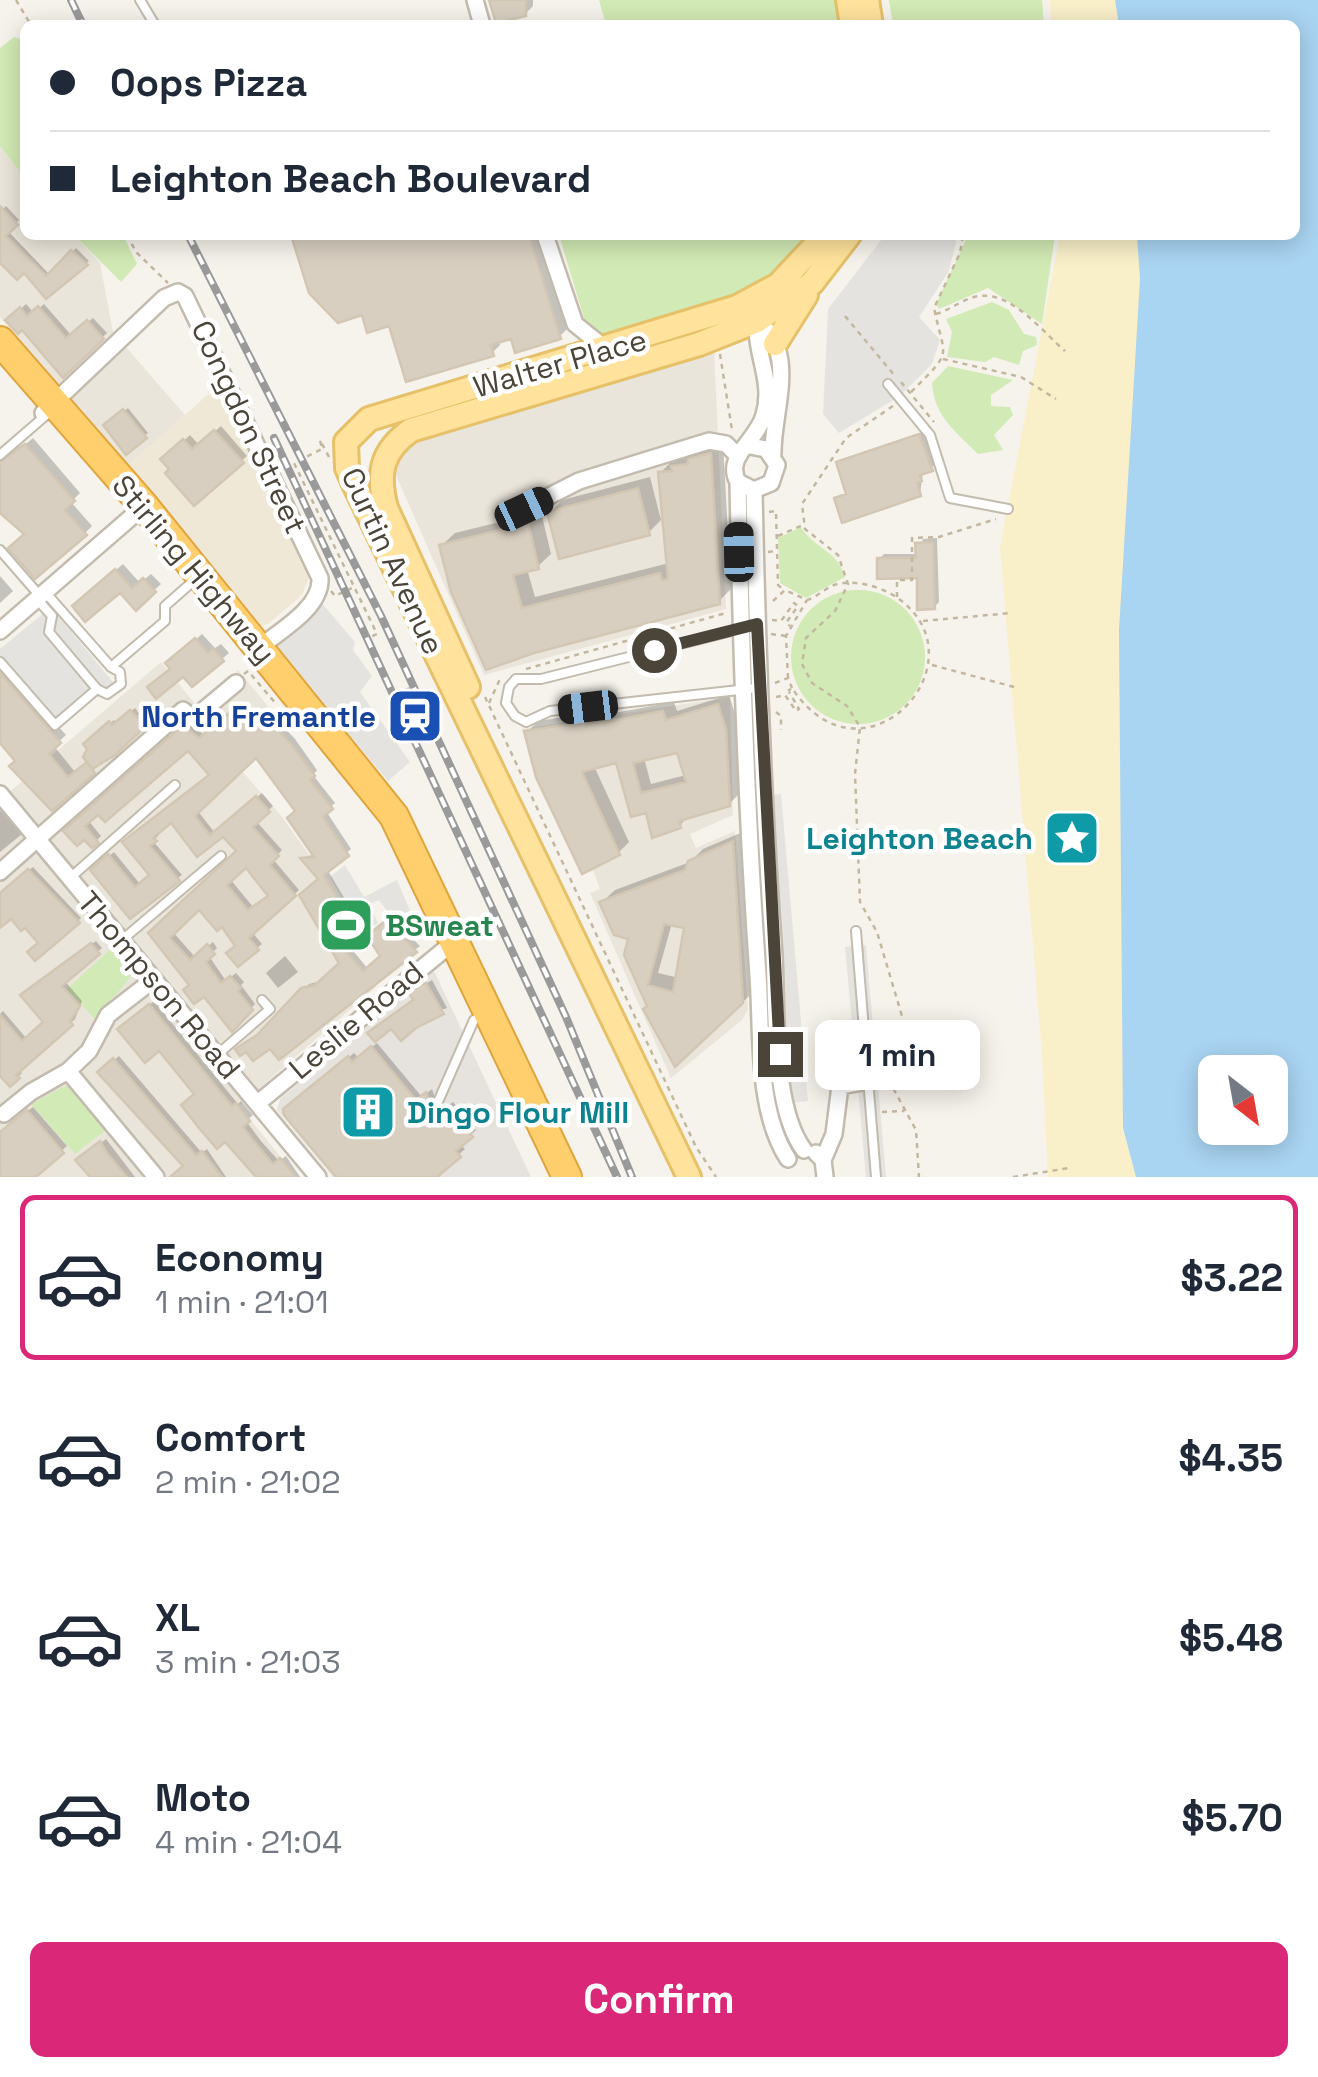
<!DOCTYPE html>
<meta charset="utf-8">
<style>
body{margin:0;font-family:"Space Grotesk",sans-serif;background:#f2f2f3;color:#1f2937;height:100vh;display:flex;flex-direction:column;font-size:38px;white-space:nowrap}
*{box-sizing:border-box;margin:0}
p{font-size:32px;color:#747a83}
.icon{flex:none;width:55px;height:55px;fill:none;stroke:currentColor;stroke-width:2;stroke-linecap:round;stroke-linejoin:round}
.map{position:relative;height:1177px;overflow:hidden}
.panel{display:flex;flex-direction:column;background:#fff;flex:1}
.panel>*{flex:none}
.top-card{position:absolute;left:20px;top:20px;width:1280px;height:220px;border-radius:15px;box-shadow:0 5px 25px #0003;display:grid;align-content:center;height:220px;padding:0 30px;background:#fff}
.needle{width:65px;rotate:149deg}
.controls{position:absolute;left:1198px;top:1055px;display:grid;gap:20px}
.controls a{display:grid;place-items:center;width:90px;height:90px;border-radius:15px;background:#fff;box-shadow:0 5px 25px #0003;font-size:50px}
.end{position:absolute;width:45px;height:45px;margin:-22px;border:12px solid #4b4439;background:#fff;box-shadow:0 0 0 5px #fff}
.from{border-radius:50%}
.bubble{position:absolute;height:70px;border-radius:15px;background:#fff;box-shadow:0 5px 25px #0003;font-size:32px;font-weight:700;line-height:70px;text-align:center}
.car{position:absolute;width:30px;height:60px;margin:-30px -15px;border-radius:12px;box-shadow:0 0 8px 2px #0007;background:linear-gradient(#222 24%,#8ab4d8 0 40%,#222 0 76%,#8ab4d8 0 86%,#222 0)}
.top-card b{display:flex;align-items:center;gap:35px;height:95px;font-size:38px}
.top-card b+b{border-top:2px solid #e0e1e3}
.top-card i{width:25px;height:25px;background:#1f2937}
ul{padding:18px 0 0;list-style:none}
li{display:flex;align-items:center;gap:30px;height:165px;margin:0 20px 15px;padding:0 10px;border:5px solid transparent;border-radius:15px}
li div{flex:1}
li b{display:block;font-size:38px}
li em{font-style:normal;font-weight:700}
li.active{border-color:#db2777}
li>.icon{width:90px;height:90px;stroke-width:1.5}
.cta{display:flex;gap:20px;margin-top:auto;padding:20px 30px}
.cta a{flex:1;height:115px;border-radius:15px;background:#db2777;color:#fff;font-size:40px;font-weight:700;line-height:115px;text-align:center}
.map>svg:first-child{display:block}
.residential{fill:#eae5da}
.industrial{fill:#e6e2dd}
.education{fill:#efe8d6}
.green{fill:#d2eab5}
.sand{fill:#f9efc9}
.parking{fill:#e5e3e0}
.water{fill:#a9d4f2;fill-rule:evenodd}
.shadow{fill:#0003;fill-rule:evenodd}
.building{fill:#d8cfc1;stroke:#d3c7b4;stroke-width:2.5;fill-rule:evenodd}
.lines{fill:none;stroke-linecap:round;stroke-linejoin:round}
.lane-casing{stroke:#c2bbae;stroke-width:12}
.street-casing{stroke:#c2bbae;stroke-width:20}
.primary-casing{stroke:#e6c16a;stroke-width:28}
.highway-casing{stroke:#e0a43c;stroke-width:32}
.path{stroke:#c4b79f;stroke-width:2.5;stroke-dasharray:5 5;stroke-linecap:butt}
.lane{stroke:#fff;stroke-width:8}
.street{stroke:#fff;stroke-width:15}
.primary{stroke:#ffe39c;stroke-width:22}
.highway{stroke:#ffcf6e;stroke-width:28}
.rail-casing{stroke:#9a9a9a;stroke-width:8}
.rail{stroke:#fff;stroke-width:4;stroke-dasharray:11;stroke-linecap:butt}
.route{stroke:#4b4439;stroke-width:12}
.labels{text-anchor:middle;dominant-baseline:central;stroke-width:9;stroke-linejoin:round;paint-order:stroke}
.street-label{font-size:30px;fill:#4b4439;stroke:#fff}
.transit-label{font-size:30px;font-weight:bold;fill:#164399;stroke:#fff;text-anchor:end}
.culture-label{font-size:30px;font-weight:bold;fill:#0d838f;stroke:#fff;text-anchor:end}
.leisure-label{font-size:30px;font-weight:bold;fill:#27864d;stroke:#fff;text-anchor:start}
</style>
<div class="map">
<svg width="1318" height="1177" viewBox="0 0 1318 1177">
<rect width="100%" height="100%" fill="#f6f3ec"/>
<path class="residential" d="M0 146 25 178V235H74L100 263 113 332 185 415 129 465 0 317Z
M696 343 714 350 726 609 484 675 395 473 411 434Z
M161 662 195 704 238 670 272 711 225 752 279 813 323 874 359 935 347 951 376 987 239 1106 297 1177H0V800Z
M730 697 733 815 690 834 696 848 735 831 748 1010 742 1020 671 1078 590 893 600 889 593 870 582 875 535 779 522 729Z"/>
<path class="industrial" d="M434 971 531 1177H333L277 1110 280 1099Z"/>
<path class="education" d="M223 381 311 573 302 595 268 624 257 626 129 465Z"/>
<path class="green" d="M599 0H837L842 25H606Z
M889 0H1042L1044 25H893Z
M14 37 25 41V178L0 146V48Z
M74 235H123L137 264 121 282Z
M559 235H814C755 305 683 312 600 339L586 325Z
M968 235H1055L1042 324 988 288 939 309 936 304Z
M992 302 1009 310 1024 334 1036 337 1037 345 1023 351 1019 365 994 357 985 362 947 357 952 332 946 319Z
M948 366 1013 380 991 395V406L1010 407 1013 415 994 435 1003 450 978 454C956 432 934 416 932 383Z
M801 527C814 549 838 550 845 577L806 598 780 583 778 538Z
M791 657a67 67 0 1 1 134 0a67 67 0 1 1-134 0Z
M113 947 133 970C126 989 106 1001 95 1019L67 989Z
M65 1086 73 1089 107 1129 75 1154 31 1104Z"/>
<path class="sand" d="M1050 0H1115L1119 25H1051Z
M1060 235H1137L1140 279 1123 1128 1136 1177H1048L1042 1054 1000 547Z"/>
<path class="parking" d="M885 235 957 238 949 271 919 317 940 340 932 364 900 396 839 433 823 414 828 309Z
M320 601 355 642 353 650 372 676 360 692 410 762 388 781 271 642Z
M51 607 113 682 53 732 0 668V649Z
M781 794 808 1101 790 1103 768 796Z
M345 865 364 897 397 880 414 920 402 931 379 900 369 904 378 923 362 934 330 877Z
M866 945 886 1177H866L845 947Z"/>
<path class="water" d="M1115 0H1318V1177H1136L1123 1128 1119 630 1140 279 1137 235H1295V25H1119ZM1270 1072V1128H1215V1072Z"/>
<path class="shadow" d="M491 0H533V6L525 14Z
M6 206 19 220 8 231 50 275 76 248 89 261 46 295 0 240V212Z
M294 235H539L567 329 559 337 499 340 500 345 492 353 391 323 364 312Z
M26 304 34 313 44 304 72 336 93 318 107 333 63 375 23 327 9 320Z
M128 408 148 433 127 451 106 425Z
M221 426 247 456 194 503 164 459 190 435 199 445Z
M923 432 935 465 923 472 920 494 837 498 849 492 839 462 842 459Z
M33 438 80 493 71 502 92 526 85 533H27L0 507V451L13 455Z
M723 442 731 589 719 601 534 650 442 545 455 533 541 512 551 554 538 566 527 569 535 597 669 563 661 472 673 460Z
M650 477 661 520 649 532 550 513 562 500Z
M937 538 939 602 934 607 919 576 879 559 884 554H918L923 539Z
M123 564 140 583 151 574 161 584 136 607 120 589 81 600Z
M0 576 13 591 0 603Z
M202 634 215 648 221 644 229 653 192 684 172 668 175 657Z
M5 666 66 735 54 746 75 772 89 761 86 744 114 720 117 723 135 708 141 716 159 702 163 707 97 762 99 765 51 808 0 739V671Z
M409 687 414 697 406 701 401 691Z
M729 695 736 717 740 793 729 804 690 815 679 826 647 810 618 760 594 766 629 842 618 853 527 732 538 721 596 712 597 716 674 702 677 711ZM679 750 686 775 651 784 644 758Z
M246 701 267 726 275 718 295 739 317 770 313 775 335 803 326 811 351 849 327 869 362 928 346 942 368 969 383 956 371 937 392 918 420 946 279 1057 263 1032 309 984 322 981 342 963 321 879 303 858 314 854 298 811 256 754 197 810 215 833 262 793 273 806 256 821 282 850 273 859 299 890 252 932 262 944 257 948 238 945 222 924 199 906 173 932 195 957 213 942 217 948 209 956 226 981 236 973 244 982 241 985 255 1004 232 1028 151 933 239 851 224 833 198 853 171 819 156 832 159 835 153 841 182 875 130 916 93 870 114 852 140 884 153 874 125 843 211 775 188 748 88 820 101 836 92 845 85 836 67 831 189 722 205 736ZM246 865 271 895 254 908 230 879Z
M0 810 22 834 0 852Z
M745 831 753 992 740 1005 650 1006 632 937 602 902 615 890 690 862 703 849ZM672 923 687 926 679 978 658 973Z
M33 867 81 918 35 957 41 943 11 916 0 924V894Z
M96 941 102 948 64 980 82 1001 75 1019 19 1070 22 1073 10 1084 0 1072V1014L3 1011 27 1039 46 1022 27 991Z
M285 956 298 972 278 988 266 973Z
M432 980 447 1008 391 1026 415 1000 417 989Z
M154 1001 238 1104 241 1101 253 1115 246 1121 261 1141 279 1161 286 1156 300 1177H260L160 1048 125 1025Z
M377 1043 422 1097 432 1089 437 1104 446 1107 453 1102 476 1130 460 1144 465 1149 433 1177 292 1104 354 1053 359 1058Z
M119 1056 202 1153 207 1149 226 1177H199L142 1114 138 1118 100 1072Z
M33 1107 67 1146 32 1177H0V1132Z
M106 1139 135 1177H92L83 1156Z"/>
<path class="building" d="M489 0H526V16L496 23Z
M0 206 18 225 6 236 46 276 71 250 88 265 46 299 24 273 17 280 0 263Z
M291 235H529L561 339 515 353 511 339 491 345 494 356 406 382 389 326 367 333 362 315 338 323 309 293Z
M38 306 66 338 87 320 104 339 63 378 22 330 18 334 5 320 20 307 27 316Z
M123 409 147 438 126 455 103 425Z
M214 430 244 463 194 506 165 473 169 469 160 459 183 439 192 449Z
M919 434 933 471 920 475 922 481 917 483 921 496 842 523 834 498 846 494 836 462Z
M25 444 75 501 65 510 87 535 35 579 8 548 24 534 0 513V462Z
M711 453 720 604 534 653 486 670 451 592 439 545 528 523 539 569 513 575 522 608 660 573 662 580 668 579 658 472 672 471 671 466 688 464V459Z
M638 488 650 535 559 559 547 512Z
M933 542 935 609 917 610V578L877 579V558H916L915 543Z
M115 569 132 588 143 578 156 592 136 611 120 593 85 622 72 606Z
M195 638 208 653 213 648 224 661 192 687 183 677 156 699 147 687 170 669 165 663Z
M0 673 61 743 49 754 68 777 87 762 95 773 52 811 9 766 15 761 0 743Z
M154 703 161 712 115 755 92 769 83 757 87 749 83 744 109 721 112 725 130 710 137 717Z
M240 704 261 728 269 721 291 744 315 776 310 780 333 809 323 817 349 856 324 875 359 935 343 948 363 971 380 956 367 936 386 920 417 952 279 1060 270 1049 253 1061 246 1052 240 1056 235 1049 257 1035 301 988 315 985 339 963 299 895 318 879 300 858 314 857 287 818 295 811 256 758 195 816 210 835 256 796 270 812 253 827 279 856 270 865 296 896 249 938 259 950 238 967 226 953 235 946 222 927 217 931 199 910 170 938 190 960 207 944 215 954 206 962 221 983 230 976 241 988 238 991 253 1010 232 1032 204 997 194 1004 183 990 189 985 148 933 236 851 223 837 197 857 171 823 153 838 157 841 150 846 180 881 130 919 90 870 108 854 135 887 149 875 122 842 209 775 188 751 105 822 98 815 85 826 99 843 92 848 84 840 77 846 63 831 183 725 199 738ZM246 868 268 896 248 910 227 885Z
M718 704 726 729 730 806 679 821 681 828 652 838 646 813 631 817 616 763 582 772 620 855 582 874 536 777 524 731 585 722 586 726 663 711 666 720ZM677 753 686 782 641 793 633 763Z
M733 841 743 1003 675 1067 643 1009 647 1006 624 955 628 939 614 935 599 902 685 870 688 861ZM664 924 684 928 673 992 648 985Z
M28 869 80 923 35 961 27 952 38 943 25 928 21 931 11 919 0 928V893Z
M91 943 100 954 62 986 80 1006 70 1021 73 1025 16 1075 20 1078 10 1087 0 1076V1015L22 1041 43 1022 20 995Z
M426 983 444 1014 416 1028 401 1041 391 1029 375 1042 367 1033 413 1000 409 993Z
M149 1004 232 1106 236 1103 250 1121 243 1127 257 1145 273 1164 280 1158 296 1177H256L225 1142 217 1149 199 1128 181 1105 194 1094 159 1051 145 1063 117 1029Z
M371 1046 416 1100 426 1092 432 1109 439 1111 446 1105 473 1137 456 1151 461 1157 437 1177H336L284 1115 283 1109 348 1056 352 1062Z
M113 1058 196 1155 202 1151 222 1177H170L183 1166 97 1072Z
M27 1110 64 1153 36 1177H0V1132Z
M100 1141 107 1153 127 1177H90L75 1160Z"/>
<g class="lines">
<g class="lane-casing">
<path id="lane" d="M140 0 155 25
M888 384 930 435 950 498 1008 509
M0 455 45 416
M0 550 40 596
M45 592 111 667 165 621V606L190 584
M744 628 541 679H516L509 687 506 703 515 716 526 722 550 711 757 688
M0 662 55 725 97 689 49 632 52 616 37 599
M97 689 107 694 121 684 120 672 111 667
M70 878 175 785
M856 931 876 1177
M122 940 221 856
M218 1054 270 1009 262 1000
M437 1104 474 1020 485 1014"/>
</g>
<g class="street-casing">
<path id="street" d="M475 0 482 25
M545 235 575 324 606 349
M753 319C801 347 772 411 773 454
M43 413 164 298 178 292 185 296 320 578C322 609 276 633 255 651
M750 446 766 449 777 465 771 483 754 490 738 482C724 456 757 441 764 415 775 379 751 349 759 315
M738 482C741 647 746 810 758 975 762 1032 756 1110 788 1159
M754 490C757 646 763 801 774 956 777 1011 772 1107 804 1150
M524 509 579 481 709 441 726 444 737 455
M0 631 144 506
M0 794 318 1177
M0 872 183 710 193 719 236 683
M153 980 108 1015 89 1051 68 1071 156 1177
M258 1103 456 940
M4 1114 31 1092 68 1071
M816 1153 823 1160 825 1177
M823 1160 834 1134 840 1086 868 1081"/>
</g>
<g class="primary-casing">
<path id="primary" d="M848 0 852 25
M867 0 871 25
M775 344 806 295
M468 687 386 508C377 474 381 451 411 430L699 344 757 321 812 283 849 235
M689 1177 354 484 347 468 346 442 369 419 737 307 778 285 825 235"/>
</g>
<g class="highway-casing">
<path id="highway" d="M0 341 144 506 394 816 567 1177"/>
</g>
<path class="path" d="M16 0 31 25
M127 235 136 252 168 283
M936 314C951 310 965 297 980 296 1012 292 1043 332 1065 351
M845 316 895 376
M720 354 732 430
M943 359 1021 377 1056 399
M901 382 934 422
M911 392C954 349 945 361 934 308L960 253 963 235
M893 406 846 438 802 504 805 529 838 555 848 584 835 611 806 638 802 664 812 683 847 706 860 727 855 774 860 902 877 932 902 1016 890 1074 893 1088 916 1130 919 1177
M329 457 320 440 322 449 294 463 377 634 370 637
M769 512 776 511 778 585 783 589
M778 536 803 525
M768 552 776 551
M331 591 335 596 354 587
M897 597V580H912V538L939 537 996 519
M773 601 785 590 807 600C817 597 824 589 834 585 852 579 876 585 893 595 991 656 865 798 792 688L788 691
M772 620 781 621 794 603 798 606 786 623 790 626
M923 621 1011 613
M771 634 786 636
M932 665 1018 688
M526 669 726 613
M244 674 248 671 277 705
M788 678 786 636 807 600
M775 683 788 678 792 688
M485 697 696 1147 716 1177
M776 697 785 695 796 711 799 709 789 692
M489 703 500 679
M776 712 781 716V730
M882 1112 904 1111
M1013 1177 1069 1168"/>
<use href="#lane" class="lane"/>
<use href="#street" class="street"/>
<use href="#primary" class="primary"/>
<use href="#highway" class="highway"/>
<g class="rail-casing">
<path id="rail" d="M71 0 83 25
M188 235 381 616 566 1017 632 1177
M274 438 617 1177"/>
</g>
<use href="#rail" class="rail"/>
</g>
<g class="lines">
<path class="route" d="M654 650 757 624 780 1054"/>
</g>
<defs>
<g id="station-square" transform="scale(2.875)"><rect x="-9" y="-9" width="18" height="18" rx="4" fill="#1a4fb4" stroke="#fff"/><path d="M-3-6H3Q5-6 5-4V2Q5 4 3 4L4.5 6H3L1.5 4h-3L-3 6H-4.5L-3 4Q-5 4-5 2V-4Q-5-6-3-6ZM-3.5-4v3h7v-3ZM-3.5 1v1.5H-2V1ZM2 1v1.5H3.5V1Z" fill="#fff"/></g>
<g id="sight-square" transform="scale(2.875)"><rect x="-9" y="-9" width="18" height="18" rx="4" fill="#0f9aa8" stroke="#fff"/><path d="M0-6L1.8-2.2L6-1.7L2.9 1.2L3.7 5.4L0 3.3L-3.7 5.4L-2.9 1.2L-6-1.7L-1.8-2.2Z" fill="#fff"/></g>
<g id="stadium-square" transform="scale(2.875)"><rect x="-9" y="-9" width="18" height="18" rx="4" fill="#2e9e5b" stroke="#fff"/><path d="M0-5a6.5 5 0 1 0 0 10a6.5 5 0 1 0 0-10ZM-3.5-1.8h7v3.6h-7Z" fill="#fff"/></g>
<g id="building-square" transform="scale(2.875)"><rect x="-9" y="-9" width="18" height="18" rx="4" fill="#0f9aa8" stroke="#fff"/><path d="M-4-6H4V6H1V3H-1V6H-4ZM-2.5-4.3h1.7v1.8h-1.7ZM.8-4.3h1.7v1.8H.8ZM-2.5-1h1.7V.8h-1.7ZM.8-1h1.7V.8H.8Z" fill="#fff"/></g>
</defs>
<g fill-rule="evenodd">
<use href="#station-square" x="415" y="716"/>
<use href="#sight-square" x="1072" y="838"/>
<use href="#stadium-square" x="346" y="925"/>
<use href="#building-square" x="368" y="1112"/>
</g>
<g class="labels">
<g class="street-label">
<text transform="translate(560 363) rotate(-16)">Walter Place</text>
<text transform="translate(249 427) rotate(65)">Congdon Street</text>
<text transform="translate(393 561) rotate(65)">Curtin Avenue</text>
<text transform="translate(194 569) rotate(50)">Stirling Highway</text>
<text transform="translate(159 985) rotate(50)">Thompson Road</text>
<text transform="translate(356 1020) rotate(-40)">Leslie Road</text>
</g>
<g class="transit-label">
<text x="376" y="716">North Fremantle</text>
</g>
<g class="culture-label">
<text x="1033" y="838">Leighton Beach</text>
<text x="407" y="1112" text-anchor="start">Dingo Flour Mill</text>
</g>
<g class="leisure-label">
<text x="385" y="925">BSweat</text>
</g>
</g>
</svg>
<div class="controls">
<a><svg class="needle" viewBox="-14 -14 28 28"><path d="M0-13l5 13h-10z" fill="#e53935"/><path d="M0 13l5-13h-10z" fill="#747a83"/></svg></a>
</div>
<i class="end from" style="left:654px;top:650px"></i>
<i class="end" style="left:780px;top:1054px"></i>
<div class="bubble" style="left:815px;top:1020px;width:165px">1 min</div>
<i class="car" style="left:524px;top:509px;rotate:65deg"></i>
<i class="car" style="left:739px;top:552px;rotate:359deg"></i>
<i class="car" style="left:588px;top:707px;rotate:263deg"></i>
<div class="top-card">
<b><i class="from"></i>Oops Pizza</b>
<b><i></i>Leighton Beach Boulevard</b>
</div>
</div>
<section class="panel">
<ul>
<li class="active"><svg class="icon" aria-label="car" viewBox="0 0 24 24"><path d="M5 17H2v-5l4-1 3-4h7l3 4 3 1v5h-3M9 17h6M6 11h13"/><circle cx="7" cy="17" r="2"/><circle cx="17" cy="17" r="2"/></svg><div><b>Economy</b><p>1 min · 21:01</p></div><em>$3.22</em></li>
<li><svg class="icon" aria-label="car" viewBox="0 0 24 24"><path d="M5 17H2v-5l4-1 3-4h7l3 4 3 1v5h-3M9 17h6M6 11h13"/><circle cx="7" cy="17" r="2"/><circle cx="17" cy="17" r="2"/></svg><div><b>Comfort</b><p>2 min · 21:02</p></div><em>$4.35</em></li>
<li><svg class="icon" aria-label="car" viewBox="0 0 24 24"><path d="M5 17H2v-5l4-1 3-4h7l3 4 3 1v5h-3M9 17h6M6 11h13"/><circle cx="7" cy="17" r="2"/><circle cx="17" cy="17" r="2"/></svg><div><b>XL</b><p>3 min · 21:03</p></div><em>$5.48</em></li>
<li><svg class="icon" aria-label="car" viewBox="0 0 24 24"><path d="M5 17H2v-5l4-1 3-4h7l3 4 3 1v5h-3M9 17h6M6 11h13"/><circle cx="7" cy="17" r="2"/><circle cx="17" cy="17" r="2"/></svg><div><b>Moto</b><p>4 min · 21:04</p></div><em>$5.70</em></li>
</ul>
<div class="cta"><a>Confirm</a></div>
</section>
